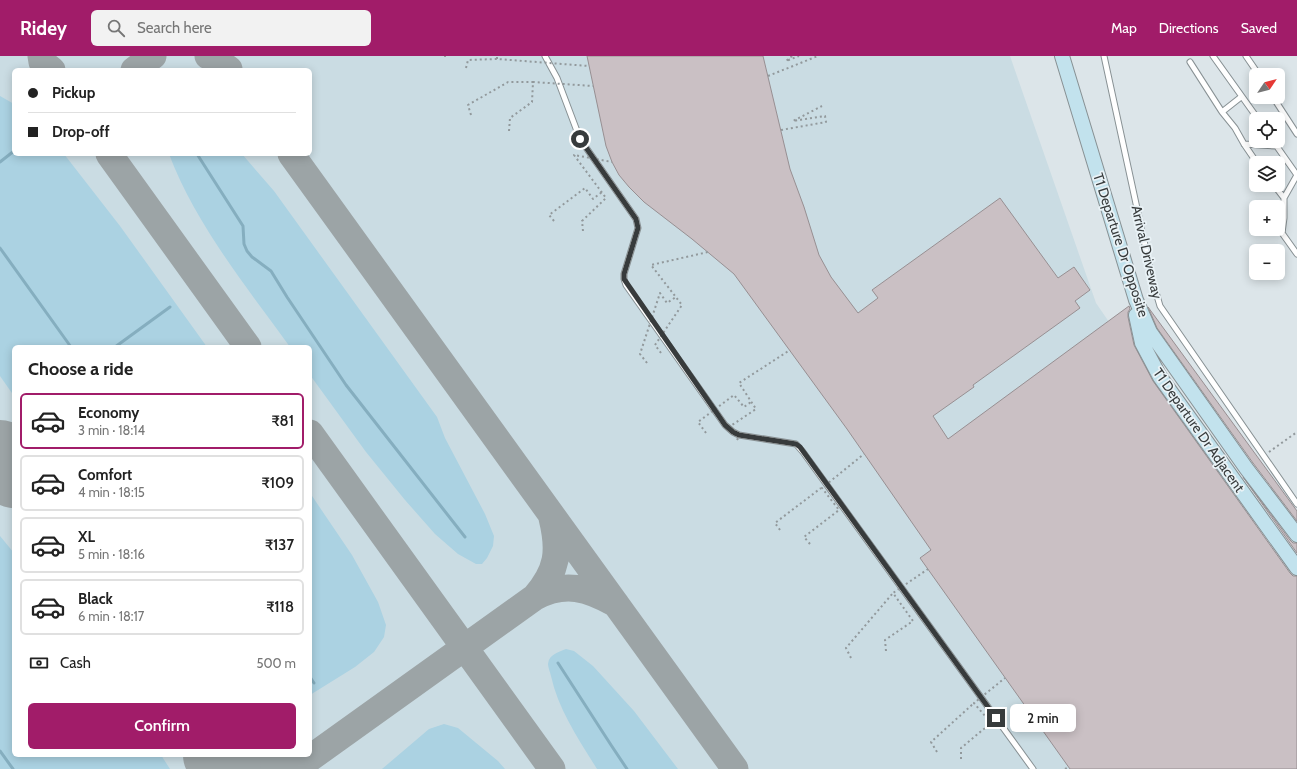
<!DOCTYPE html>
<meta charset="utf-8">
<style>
body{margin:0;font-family:Cabin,sans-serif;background:#f2f2f2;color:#222;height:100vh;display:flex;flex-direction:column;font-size:15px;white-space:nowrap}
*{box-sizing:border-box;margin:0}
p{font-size:13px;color:#767676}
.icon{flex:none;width:22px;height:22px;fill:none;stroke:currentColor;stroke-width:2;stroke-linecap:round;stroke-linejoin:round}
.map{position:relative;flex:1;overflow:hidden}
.panel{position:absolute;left:12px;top:289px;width:300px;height:412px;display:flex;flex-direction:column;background:#fff;border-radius:6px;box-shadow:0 2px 10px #0003}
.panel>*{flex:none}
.banner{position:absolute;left:12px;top:12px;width:300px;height:88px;border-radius:6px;box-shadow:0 2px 10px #0003;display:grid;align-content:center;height:88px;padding:0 16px;background:#fff}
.needle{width:26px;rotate:55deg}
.buttons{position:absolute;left:1249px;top:12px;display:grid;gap:8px}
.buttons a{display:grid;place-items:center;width:36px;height:36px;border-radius:6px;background:#fff;box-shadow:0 2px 10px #0003;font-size:20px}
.end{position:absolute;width:18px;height:18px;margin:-9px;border:5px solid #373b3c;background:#fff;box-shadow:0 0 0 2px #fff}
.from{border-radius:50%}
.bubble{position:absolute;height:28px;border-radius:6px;background:#fff;box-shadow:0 2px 10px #0003;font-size:13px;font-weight:600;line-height:28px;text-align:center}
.banner b{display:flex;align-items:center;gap:14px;height:38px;font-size:15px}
.banner b+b{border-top:1px solid #e0e0e0}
.banner i{width:10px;height:10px;background:#222}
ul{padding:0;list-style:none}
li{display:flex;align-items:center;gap:12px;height:56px;margin:0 8px 6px;padding:0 8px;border:2px solid #e0e0e0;border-radius:6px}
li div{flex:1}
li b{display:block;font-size:15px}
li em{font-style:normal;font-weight:600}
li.on{border-color:#a11c69}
li>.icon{width:36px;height:36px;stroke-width:1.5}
h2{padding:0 16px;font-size:18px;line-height:48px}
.pay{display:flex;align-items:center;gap:10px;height:44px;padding:0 16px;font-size:15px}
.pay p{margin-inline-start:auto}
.cta{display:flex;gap:8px;margin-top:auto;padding:8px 16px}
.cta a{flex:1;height:46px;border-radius:6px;background:#a11c69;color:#fff;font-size:16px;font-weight:600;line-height:46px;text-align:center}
header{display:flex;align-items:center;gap:24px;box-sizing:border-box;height:56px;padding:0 20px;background:#a11c69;color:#fff}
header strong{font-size:19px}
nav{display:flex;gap:22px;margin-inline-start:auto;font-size:14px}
.search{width:280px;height:36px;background:#f2f2f2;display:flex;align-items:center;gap:10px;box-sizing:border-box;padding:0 14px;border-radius:6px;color:#767676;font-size:15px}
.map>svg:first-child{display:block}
.built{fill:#cadce3;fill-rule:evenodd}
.green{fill:#abd2e2}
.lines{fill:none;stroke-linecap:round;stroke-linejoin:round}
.stream{stroke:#85aebf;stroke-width:3}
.taxiway{stroke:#9ca4a6;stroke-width:27}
.runway{stroke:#9ca4a6;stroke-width:68}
.building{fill:#cac0c4;stroke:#978f92}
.lane-casing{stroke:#889194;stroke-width:7}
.secondary-casing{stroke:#889194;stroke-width:16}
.path{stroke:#92999c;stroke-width:2;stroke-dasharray:2 3;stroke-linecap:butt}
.lane{stroke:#fff;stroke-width:5}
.secondary{stroke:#c2e2ed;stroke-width:14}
.path-bridge{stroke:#92999c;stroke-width:2;stroke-dasharray:2 3;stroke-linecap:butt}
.route{stroke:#373b3c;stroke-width:5}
.labels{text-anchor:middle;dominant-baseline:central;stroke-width:3.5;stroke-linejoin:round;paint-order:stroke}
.street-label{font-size:14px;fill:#373b3c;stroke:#e9f2f6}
</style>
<header>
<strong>Ridey</strong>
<div class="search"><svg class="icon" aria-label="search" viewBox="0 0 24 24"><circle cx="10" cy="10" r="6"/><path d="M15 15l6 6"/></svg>Search here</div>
<nav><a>Map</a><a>Directions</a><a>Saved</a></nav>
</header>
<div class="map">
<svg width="1297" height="713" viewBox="0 0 1297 713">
<rect width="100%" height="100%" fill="#dce5e9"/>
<path class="built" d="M0 0H1010L1096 247 1297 540V713H0ZM14 14H310V98H14ZM14 291H310V699H14Z"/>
<path class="green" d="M0 40 14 48V98H64L120 170 207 291H14V340L0 320Z
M169 98H242L274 135 437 361 445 382 485 458 494 480 493 490 487 502 482 508H476L458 498 435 478 405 444 366 396 310 319V291H290C246 230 196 169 169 98Z
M310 437 352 499 378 546 386 569 384 581 374 596 355 611 310 639Z
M0 480 14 497V699H161L170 713H0Z
M566 593 574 595 593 610 634 655 678 713H597C579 684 558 653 551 620 550 616 548 611 548 608 549 598 559 596 566 593Z
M444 668 458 672 498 705 505 713H382L429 673Z"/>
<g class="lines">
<path class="stream" d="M197 98 243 170 244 188 247 195 252 201 271 215 287 241 346 329 465 481
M0 106 14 95
M0 192 71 291
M115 291 170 251
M558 607 611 689 627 713
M310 621 314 627
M0 695 13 713"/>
<path class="taxiway" d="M41 0 42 6 52 14
M208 0 213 2 229 13
M134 14 153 0
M109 98 248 291
M291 98 735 713
M310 377 552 713
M535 541C558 514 560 495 552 462
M231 699C236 701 240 704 245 706 266 712 288 707 309 703
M295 713 535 541C565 525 588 532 616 548"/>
<path class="runway" d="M0 398 14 418
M217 699 227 713"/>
</g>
<path class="building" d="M587 0H763L790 113 804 151 819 199 831 221 858 257 878 242 872 234 1000 142 1058 222 1074 211 1090 234 1075 245 1080 252 973 329 974 331 933 360 948 383 1129 250 1130 253 1128 256V261L1134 289 1153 325 1290 517 1293 520H1297V713H1070L920 502 931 494 847 373 734 218 692 183 644 146 629 131 619 119 612 106 606 90Z
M1148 251 1297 455V465L1253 407 1157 272Z
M1243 421 1290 484 1293 487H1297V497Z"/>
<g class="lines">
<g class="lane-casing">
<path id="lane" d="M545 0 557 22 580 83 636 163 638 172 624 218V223L626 229 725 369 733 376 739 379 796 388 803 396 1033 713
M1104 0 1153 226 1160 250 1297 448
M1213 0 1258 63
M1246 0 1259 19
M1190 6 1222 56 1235 72 1244 88 1257 107
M1273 41 1297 78
M1222 56 1241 41
M1273 85 1297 119
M1244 88 1276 90
M1274 129 1284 142V162L1282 177 1297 198
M1284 142 1297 119"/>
</g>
<g class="secondary-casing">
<path id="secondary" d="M1062 0 1136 244 1150 276 1246 412 1297 479
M1136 259 1142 287 1160 321 1297 512"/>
</g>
<path class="path" d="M792 0 786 5 799 0
M445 1V0
M497 3V0
M768 20 818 0
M471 59 468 49 508 26H533
M781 74 826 66 825 60 793 65 822 50
M554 165 549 159 585 132 593 143 602 136
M1269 396 1297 376
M780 474 775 467 821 432
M851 602 846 592 893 537
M937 696 931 686 974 647
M1065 713 1069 711"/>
<use href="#lane" class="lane"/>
<use href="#secondary" class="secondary"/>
<path class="path-bridge" d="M466 12 468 4 497 3 589 10
M509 75 510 62 532 46 533 26 593 30
M583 175 582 165 606 142 574 99 612 106
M661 297 655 289 682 249 651 209 708 196
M647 307 640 298 660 237 667 247 676 241
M706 377 698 366 734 339 744 351 751 346
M738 384 729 371 756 353 739 327 790 294
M810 488 804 481 839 454 822 432 864 398
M886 595 885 584 913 565 893 537 928 513
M961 703V692L991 667 974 647 1005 622"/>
</g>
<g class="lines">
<path class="route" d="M580 83 636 163 638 172 624 218V223L725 369 733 376 739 379 796 388 800 391 996 662"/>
</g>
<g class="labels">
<g class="street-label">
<text transform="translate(1121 189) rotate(72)">T1 Departure Dr Opposite</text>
<text transform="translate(1147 196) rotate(77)">Arrival Driveway</text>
<text transform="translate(1199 374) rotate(55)">T1 Departure Dr Adjacent</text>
</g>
</g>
</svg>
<div class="buttons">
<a><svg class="needle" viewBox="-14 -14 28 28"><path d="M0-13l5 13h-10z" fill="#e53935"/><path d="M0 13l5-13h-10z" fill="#767676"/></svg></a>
<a><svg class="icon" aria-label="locate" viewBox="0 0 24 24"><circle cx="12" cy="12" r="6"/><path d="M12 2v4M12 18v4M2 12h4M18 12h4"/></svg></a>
<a><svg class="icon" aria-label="layers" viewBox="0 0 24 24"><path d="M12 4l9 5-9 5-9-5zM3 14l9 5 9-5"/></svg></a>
<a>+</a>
<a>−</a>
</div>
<i class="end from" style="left:580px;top:83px"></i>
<i class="end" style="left:996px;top:662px"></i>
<div class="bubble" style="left:1010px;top:648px;width:66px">2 min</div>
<div class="banner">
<b><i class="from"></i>Pickup</b>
<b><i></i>Drop-off</b>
</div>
<section class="panel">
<h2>Choose a ride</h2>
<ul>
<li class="on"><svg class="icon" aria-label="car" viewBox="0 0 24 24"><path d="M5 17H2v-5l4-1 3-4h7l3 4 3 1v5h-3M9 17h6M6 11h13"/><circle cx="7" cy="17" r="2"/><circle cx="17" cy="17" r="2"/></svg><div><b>Economy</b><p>3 min · 18:14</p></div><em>₹81</em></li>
<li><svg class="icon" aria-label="car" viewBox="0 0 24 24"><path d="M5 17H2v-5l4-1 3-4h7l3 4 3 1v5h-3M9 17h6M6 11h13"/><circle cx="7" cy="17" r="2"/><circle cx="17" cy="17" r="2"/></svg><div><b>Comfort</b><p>4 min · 18:15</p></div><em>₹109</em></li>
<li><svg class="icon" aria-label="car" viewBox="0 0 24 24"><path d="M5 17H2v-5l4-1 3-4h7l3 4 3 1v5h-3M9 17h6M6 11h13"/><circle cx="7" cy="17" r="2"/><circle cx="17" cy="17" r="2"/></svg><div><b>XL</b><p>5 min · 18:16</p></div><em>₹137</em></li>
<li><svg class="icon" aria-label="car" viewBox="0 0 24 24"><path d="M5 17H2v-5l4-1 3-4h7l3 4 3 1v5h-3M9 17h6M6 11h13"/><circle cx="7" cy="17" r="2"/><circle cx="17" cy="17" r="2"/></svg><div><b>Black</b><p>6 min · 18:17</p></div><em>₹118</em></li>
</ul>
<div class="pay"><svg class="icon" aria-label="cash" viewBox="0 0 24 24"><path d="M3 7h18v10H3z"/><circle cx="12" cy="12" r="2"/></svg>Cash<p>500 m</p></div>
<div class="cta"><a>Confirm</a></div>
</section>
</div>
